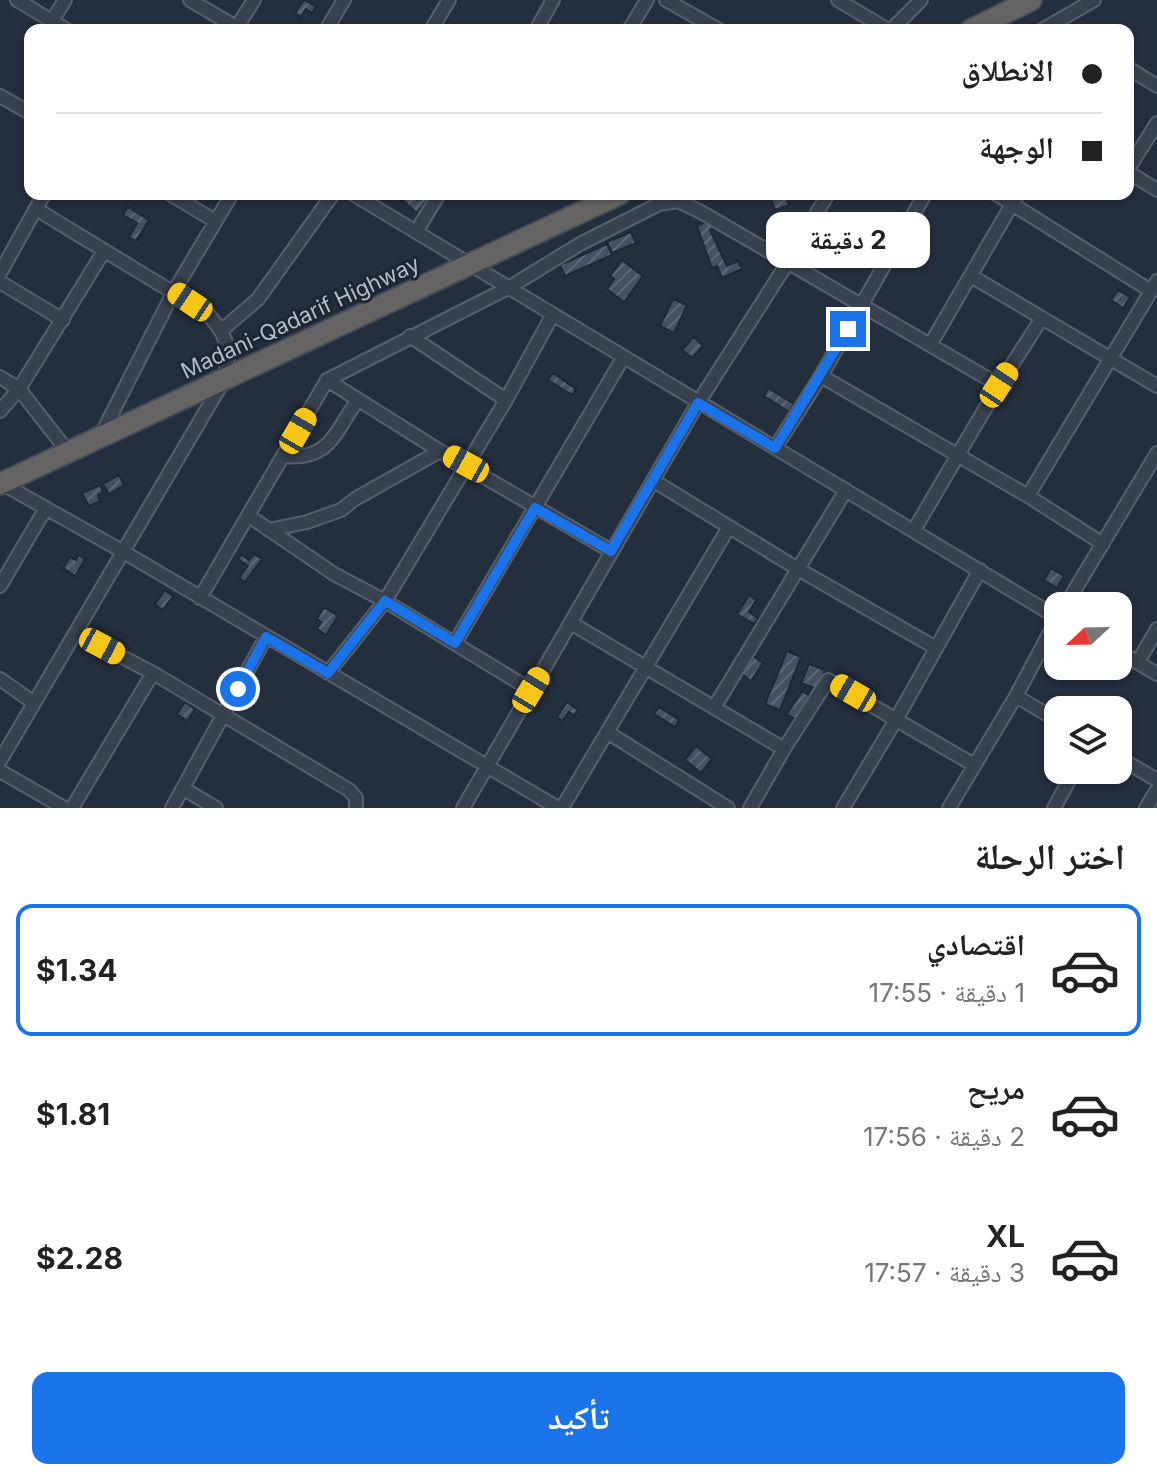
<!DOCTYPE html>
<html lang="ar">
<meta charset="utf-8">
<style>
body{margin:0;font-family:Inter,"Noto Naskh Arabic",sans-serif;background:#f6f6f6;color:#222;direction:rtl;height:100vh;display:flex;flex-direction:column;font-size:30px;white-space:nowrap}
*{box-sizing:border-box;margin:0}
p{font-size:26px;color:#767676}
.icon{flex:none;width:44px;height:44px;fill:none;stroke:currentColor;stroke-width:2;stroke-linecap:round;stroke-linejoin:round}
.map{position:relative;height:808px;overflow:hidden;direction:ltr}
.side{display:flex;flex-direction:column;background:#fff;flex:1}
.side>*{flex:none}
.guide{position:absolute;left:24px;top:24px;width:1110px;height:176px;border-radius:16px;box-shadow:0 2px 6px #0004;direction:rtl;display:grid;align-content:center;height:176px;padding:0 32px;background:#fff}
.needle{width:52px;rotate:248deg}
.buttons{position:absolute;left:1044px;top:592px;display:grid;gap:16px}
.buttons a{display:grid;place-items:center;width:88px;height:88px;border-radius:16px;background:#fff;box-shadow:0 2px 6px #0004;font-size:40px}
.end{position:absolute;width:36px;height:36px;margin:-18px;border:10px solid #1a73e8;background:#fff;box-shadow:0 0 0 4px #fff}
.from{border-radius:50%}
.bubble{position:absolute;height:56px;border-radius:16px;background:#fff;box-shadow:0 2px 6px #0004;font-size:26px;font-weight:700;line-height:56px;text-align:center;direction:rtl}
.car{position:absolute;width:24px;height:48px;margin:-24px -12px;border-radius:10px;box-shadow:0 0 6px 2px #0007;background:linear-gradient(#f5c518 24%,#345 0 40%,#f5c518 0 76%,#345 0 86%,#f5c518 0)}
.guide b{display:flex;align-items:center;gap:28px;height:76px;font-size:30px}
.guide b+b{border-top:2px solid #e0e0e0}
.guide i{width:20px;height:20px;background:#222}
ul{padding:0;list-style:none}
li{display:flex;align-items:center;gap:24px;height:132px;margin:0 16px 12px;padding:0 16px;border:4px solid transparent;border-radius:16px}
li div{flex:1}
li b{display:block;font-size:30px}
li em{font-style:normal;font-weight:700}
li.current{border-color:#1a73e8}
li>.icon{width:72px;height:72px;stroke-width:1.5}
h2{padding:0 32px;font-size:36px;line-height:96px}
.primary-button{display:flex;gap:16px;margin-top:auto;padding:16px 32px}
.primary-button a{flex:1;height:92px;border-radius:16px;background:#1a73e8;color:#fff;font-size:32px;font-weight:700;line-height:92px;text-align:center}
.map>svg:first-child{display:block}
.building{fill:url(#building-hatch);stroke:#1f2835;stroke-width:2}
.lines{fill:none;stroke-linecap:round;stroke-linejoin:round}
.minor-casing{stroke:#565f6c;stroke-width:16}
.trunk-casing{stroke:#434c59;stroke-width:24}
.minor{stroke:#38414e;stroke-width:12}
.trunk{stroke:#656462;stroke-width:20}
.route{stroke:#1a73e8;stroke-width:10}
.labels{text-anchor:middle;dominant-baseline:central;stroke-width:6;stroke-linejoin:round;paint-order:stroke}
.street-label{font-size:22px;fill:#b4bcc9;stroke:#1d2633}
</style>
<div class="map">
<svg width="1157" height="808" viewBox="0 0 1157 808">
<defs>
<pattern id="building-hatch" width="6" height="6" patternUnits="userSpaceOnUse" patternTransform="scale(2)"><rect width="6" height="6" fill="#455162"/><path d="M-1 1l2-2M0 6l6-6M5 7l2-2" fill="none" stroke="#5d6877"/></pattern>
</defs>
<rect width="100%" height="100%" fill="#242f3e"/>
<path class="building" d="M304 0 316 6 312 13 306 9 301 17 295 13Z
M409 194 417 200 422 194 430 196 417 213 403 201Z
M769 194H785L789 205 775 210Z
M128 207 149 220 136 241 129 237 137 223 123 215Z
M717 217 720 225 710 230 727 266 738 261 742 269 722 278 717 266 712 268 697 226Z
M631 232 636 243 612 253 607 242Z
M607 244 612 255 565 276 560 265Z
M622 260 643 276 624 302 607 289 614 279 610 276Z
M1118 290 1130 297 1123 308 1111 300Z
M673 299 687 305 674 333 660 326Z
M694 337 703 346 692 358 682 350Z
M553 373 576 389 572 395 548 380Z
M768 388 794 404 789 412 764 396Z
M119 475 124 485 109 494 103 484Z
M100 485 103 492 98 495 100 501 89 506 82 493Z
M241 554 249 560 254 554 262 559 245 582 239 578 248 566 238 559Z
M79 555 85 559 75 576 63 568 70 557 76 560Z
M1051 568 1064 576 1057 588 1044 580Z
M165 590 173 596 163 610 155 604Z
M749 595 756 600 749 612 758 618 754 624 737 614Z
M324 607 338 616 326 635 317 629 321 622 317 619Z
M787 651 801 657 780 710 765 704Z
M751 655 763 663 751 681 739 672Z
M809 664 825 670 817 689 801 683Z
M802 691 813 698 798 721 787 714Z
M185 702 195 709 187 721 177 714Z
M567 702 578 710 574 716 569 712 562 721 557 717Z
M659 707 679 720 675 727 654 714Z
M696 746 712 759 701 773 685 760Z"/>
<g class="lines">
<g class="minor-casing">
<path id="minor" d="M17 0 67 30
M190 0 241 30
M666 0 719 30
M838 0 888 30
M52 21 65 0
M235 30 254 0
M326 30 344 0
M431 30 449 0
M536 30 553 0
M629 30 647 0
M891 30 921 0
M1042 30 1094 0
M1128 68 1157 86
M0 96 30 113
M1128 169 1157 123
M1128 172 1157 190
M170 194 215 221
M353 194 1058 618
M996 194 1151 291
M416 232 439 194
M0 273 44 194
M971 276 1157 386
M0 282 63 320
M222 330 258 299 333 194
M410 336 506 400
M930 345 1018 194
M821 376 1028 496 1103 544
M0 377 19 389 69 453
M327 380 440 451 611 551
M0 411 19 389 104 251
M100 437 174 291 232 194
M775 448 821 376 925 194
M283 456C331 461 334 432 358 400
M654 481 798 569 936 648
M1 483 122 551 558 808
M1028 496 1157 281
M249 516 334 574 385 601 531 690
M269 530 307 522 341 510 355 499 440 451
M914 530 999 385 1042 318
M0 586 46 508
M200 598 327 380 510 287 580 244 659 204 678 201 701 212 999 385
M1065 606 1157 453
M571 623 784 749
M76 633 153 673 349 790 356 798V808
M455 643 623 358
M1118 651 1157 674
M1138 662 1157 629
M328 673 385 601 506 400 553 314
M0 679 34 703
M1016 696 1058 721
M715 706 846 490
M607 732 728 808
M1118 757 1157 780
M0 761 224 380C231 348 229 338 207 313L36 209
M0 771 64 808
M184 789 216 808
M72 808 153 673
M172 808 266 637
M463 808 698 403 788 262 828 194
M562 808 729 527
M750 808 784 749 828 680 974 765
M843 808 897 718 980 570
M949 808 1016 696 1058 617
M1054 808 1075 770
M1146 808 1157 790"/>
</g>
<g class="trunk-casing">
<path id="trunk" d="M971 30 1031 0
M0 484 620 194"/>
</g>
<use href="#minor" class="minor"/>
<use href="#trunk" class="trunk"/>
</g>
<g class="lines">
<path class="route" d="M238 689 266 637 328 673 385 601 455 643 535 508 611 551 698 403 775 448 848 329"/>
</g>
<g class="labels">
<g class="street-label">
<text transform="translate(300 317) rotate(-25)">Madani-Qadarif Highway</text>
</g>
</g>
</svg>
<div class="buttons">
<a><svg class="needle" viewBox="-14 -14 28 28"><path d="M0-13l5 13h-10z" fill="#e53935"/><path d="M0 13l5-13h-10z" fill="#767676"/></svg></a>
<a><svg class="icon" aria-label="layers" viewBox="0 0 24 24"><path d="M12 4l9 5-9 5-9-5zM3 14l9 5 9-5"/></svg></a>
</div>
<i class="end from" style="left:238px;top:689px"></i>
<i class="end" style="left:848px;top:329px"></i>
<div class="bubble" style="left:766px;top:212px;width:164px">2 دقيقة</div>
<i class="car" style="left:190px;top:302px;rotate:304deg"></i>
<i class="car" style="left:999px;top:385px;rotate:33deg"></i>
<i class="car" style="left:298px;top:431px;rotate:30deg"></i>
<i class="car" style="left:466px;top:464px;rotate:299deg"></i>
<i class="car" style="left:102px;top:646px;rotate:118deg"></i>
<i class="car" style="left:531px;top:690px;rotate:31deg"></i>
<i class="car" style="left:853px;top:693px;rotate:300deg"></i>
<div class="guide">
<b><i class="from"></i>الانطلاق</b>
<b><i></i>الوجهة</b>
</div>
</div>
<section class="side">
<h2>اختر الرحلة</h2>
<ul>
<li class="current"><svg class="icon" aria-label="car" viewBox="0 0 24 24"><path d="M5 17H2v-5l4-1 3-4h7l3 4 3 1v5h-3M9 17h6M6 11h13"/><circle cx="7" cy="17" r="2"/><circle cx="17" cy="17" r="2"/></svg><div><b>اقتصادي</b><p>1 دقيقة · 17:55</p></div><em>$1.34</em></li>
<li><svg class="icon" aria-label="car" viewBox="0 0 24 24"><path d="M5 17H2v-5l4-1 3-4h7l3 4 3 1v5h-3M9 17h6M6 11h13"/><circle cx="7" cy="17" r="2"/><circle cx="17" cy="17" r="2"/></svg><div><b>مريح</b><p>2 دقيقة · 17:56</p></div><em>$1.81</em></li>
<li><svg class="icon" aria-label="car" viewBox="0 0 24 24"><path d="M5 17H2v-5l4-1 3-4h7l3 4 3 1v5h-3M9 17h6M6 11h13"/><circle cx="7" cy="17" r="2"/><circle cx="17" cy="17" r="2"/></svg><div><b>XL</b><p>3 دقيقة · 17:57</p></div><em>$2.28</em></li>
</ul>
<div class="primary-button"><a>تأكيد</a></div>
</section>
